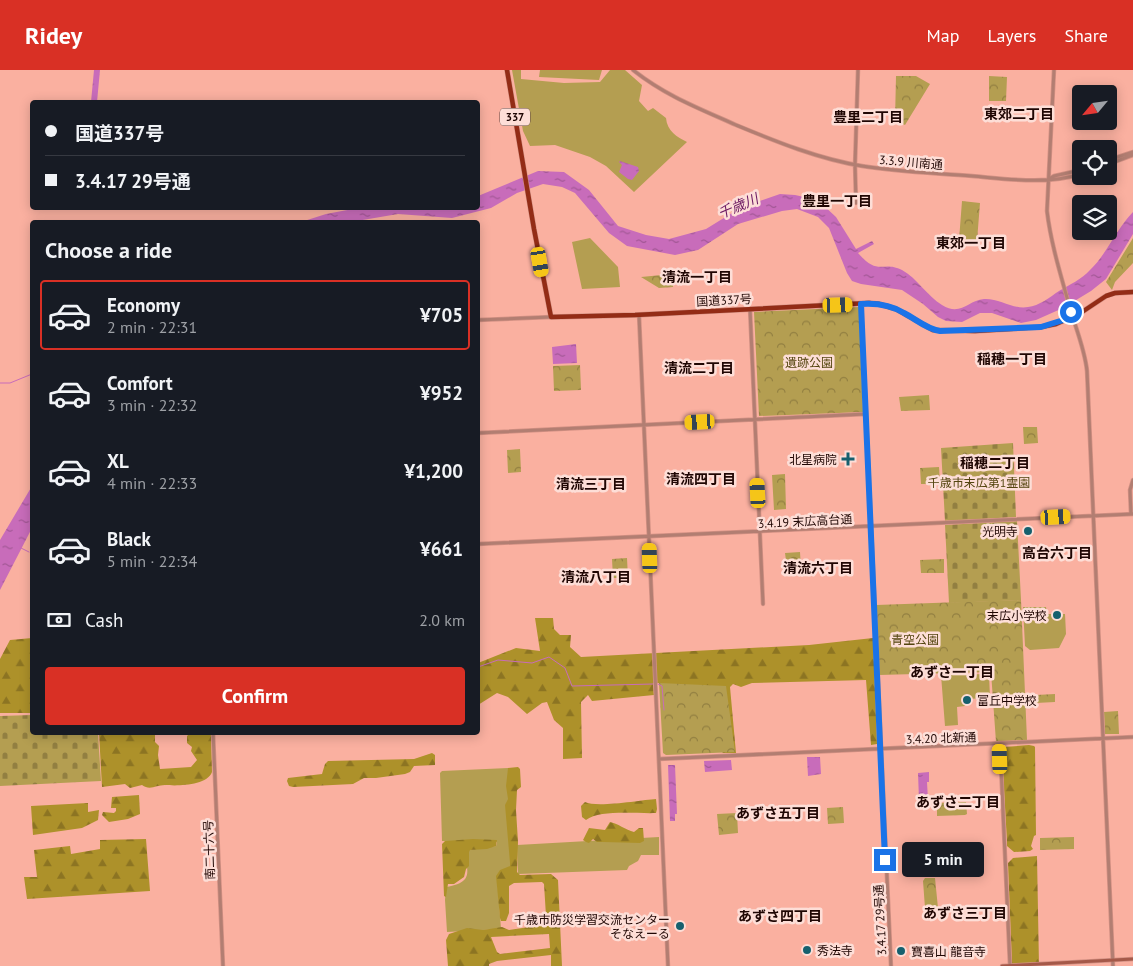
<!DOCTYPE html>
<meta charset="utf-8">
<style>
body{margin:0;font-family:"PT Sans","Noto Sans JP",sans-serif;background:#20242c;color:#f1f3f6;height:100vh;display:flex;flex-direction:column;font-size:19px;white-space:nowrap}
*{box-sizing:border-box;margin:0}
p{font-size:16px;color:#9ea1a6}
.icon{flex:none;width:28px;height:28px;fill:none;stroke:currentColor;stroke-width:2;stroke-linecap:round;stroke-linejoin:round}
.map{position:relative;flex:1;overflow:hidden}
.side{position:absolute;left:30px;top:150px;width:450px;height:515px;display:flex;flex-direction:column;background:#171b24;border-radius:5px;box-shadow:0 2px 12px #0003}
.side>*{flex:none}
.banner{position:absolute;left:30px;top:30px;width:450px;height:110px;border-radius:5px;box-shadow:0 2px 12px #0003;display:grid;align-content:center;height:110px;padding:0 15px;background:#171b24}
.needle{width:32px;rotate:241deg}
.fabs{position:absolute;left:1072px;top:15px;display:grid;gap:10px}
.fabs a{display:grid;place-items:center;width:45px;height:45px;border-radius:5px;background:#171b24;box-shadow:0 2px 12px #0003;font-size:25px}
.end{position:absolute;width:22px;height:22px;margin:-11px;border:6px solid #1a73e8;background:#fff;box-shadow:0 0 0 2px #fff}
.from{border-radius:50%}
.bubble{position:absolute;height:35px;border-radius:5px;background:#171b24;box-shadow:0 2px 12px #0003;font-size:16px;font-weight:700;line-height:35px;text-align:center}
.car{position:absolute;width:15px;height:30px;margin:-15px -8px;border-radius:6px;box-shadow:0 0 4px 1px #0007;background:linear-gradient(#f5c518 24%,#345 0 40%,#f5c518 0 76%,#345 0 86%,#f5c518 0)}
.banner b{display:flex;align-items:center;gap:18px;height:48px;font-size:19px}
.banner b+b{border-top:1px solid #363941}
.banner i{width:12px;height:12px;background:#f1f3f6}
ul{padding:0;list-style:none}
li{display:flex;align-items:center;gap:15px;height:70px;margin:0 10px 8px;padding:0 5px;border:2px solid transparent;border-radius:5px}
li div{flex:1}
li b{display:block;font-size:19px}
li em{font-style:normal;font-weight:700}
li.active{border-color:#d93025}
li>.icon{width:45px;height:45px;stroke-width:1.5}
h2{padding:0 15px;font-size:22px;line-height:60px}
.pay{display:flex;align-items:center;gap:12px;height:55px;padding:0 15px;font-size:19px}
.pay p{margin-inline-start:auto}
.cta{display:flex;gap:10px;margin-top:auto;padding:10px 15px}
.cta a{flex:1;height:58px;border-radius:5px;background:#d93025;color:#fff;font-size:20px;font-weight:700;line-height:58px;text-align:center}
header{display:flex;align-items:center;gap:30px;box-sizing:border-box;height:70px;padding:0 25px;background:#d93025;color:#fff}
header strong{font-size:24px}
nav{display:flex;gap:28px;margin-inline-start:auto;font-size:18px}
.map>svg:first-child{display:block}
.grass{fill:#b49e51}
.forest{fill:url(#forest-firs);fill-rule:evenodd}
.cemetery{fill:url(#cemetery-stones)}
.park{fill:url(#park-crowns)}
.water{fill:url(#water-ripples)}
.lines{fill:none;stroke-linecap:round;stroke-linejoin:round}
.stream{stroke:#c86cba;stroke-width:1}
.tertiary-casing{stroke:#d39184;stroke-width:4.5}
.secondary-casing{stroke:#d39184;stroke-width:4.5}
.trunk-casing{stroke:#d39184;stroke-width:5.5}
.tertiary{stroke:#b27e72;stroke-width:3}
.secondary{stroke:#a55949;stroke-width:3}
.trunk{stroke:#932c16;stroke-width:4.5}
.route{stroke:#1a73e8;stroke-width:6}
.poi-dot{fill:#16606e;stroke:#fdded7;stroke-width:2}
.labels{text-anchor:middle;dominant-baseline:central;stroke-width:5;stroke-linejoin:round;paint-order:stroke}
.shield{fill:#fdded7;stroke:#624743;stroke-width:1}
.shield-label{font-size:11px;font-weight:bold;fill:#1f0603}
.street-label{font-size:12px;fill:#1f0603;stroke:#fdded7}
.park-label{font-size:12px;fill:#54450f;stroke:#fdded7}
.poi-label{font-size:12px;fill:#1f0603;stroke:#fdded7;text-anchor:end}
.neighbourhood-label{font-size:14px;font-weight:bold;fill:#1f0603;stroke:#fdded7}
.water-label{font-size:14px;font-style:italic;fill:#6a1661;stroke:#fdded7}
</style>
<header>
<strong>Ridey</strong>
<nav><a>Map</a><a>Layers</a><a>Share</a></nav>
</header>
<div class="map">
<svg width="1133" height="896" viewBox="0 0 1133 896">
<defs>
<pattern id="forest-firs" width="22" height="20" patternUnits="userSpaceOnUse" patternTransform="scale(1.25)"><rect width="22" height="20" fill="#ad912a"/><path d="M5 1l3.5 6h-7zM16 11l3.5 6h-7z" fill="#8c7422"/></pattern>
<pattern id="cemetery-stones" width="16" height="16" patternUnits="userSpaceOnUse" patternTransform="scale(1.25)"><rect width="16" height="16" fill="#b49e51"/><path d="M2 7V4a2 2 0 0 1 4 0v3zM10 15v-3a2 2 0 0 1 4 0v3z" fill="#927f41"/></pattern>
<pattern id="park-crowns" width="20" height="18" patternUnits="userSpaceOnUse" patternTransform="scale(1.25)"><rect width="20" height="18" fill="#b49e51"/><path d="M2 6a3 3 0 1 1 6 0M12 15a3 3 0 1 1 6 0" fill="none" stroke="#927f41"/></pattern>
<pattern id="water-ripples" width="26" height="14" patternUnits="userSpaceOnUse" patternTransform="scale(1.25)"><rect width="26" height="14" fill="#c86cba"/><path d="M2 4q2-2 4 0t4 0M15 11q2-2 4 0t4 0" fill="none" stroke="#a25795"/></pattern>
</defs>
<rect width="100%" height="100%" fill="#fab0a0"/>
<path class="grass" d="M512 0H521V9L564 13 600 12 610 0H625L642 15 639 31 648 41 653 38 666 48C667 61 677 67 687 72L634 122 606 96 590 87 555 75 530 76 523 61Z
M540 0H602L599 10 539 7Z
M590 168 618 197 620 217 582 219 572 172Z
M1023 537H1046L1047 544H1065L1066 564 1059 578 1030 580 1025 576Z
M989 604 990 628 965 629V636L957 637 958 655 945 656 941 605Z
M508 698 512 795 497 807 501 859 447 862 445 830 446 817C480 811 461 797 469 780L496 776 497 772 442 771 440 703 442 701Z
M659 767V785H641L638 791 629 796 627 800 518 804 517 775Z"/>
<path class="forest" d="M535 548H553L554 559 560 565H571L570 577 581 587 809 575 873 568 877 674 871 675 866 610 752 613 741 617 733 614 730 617 736 683H723L660 613H653L654 625 592 631 588 625 581 632 582 688 563 689V658L554 650 547 632 542 633 527 644 508 627 497 623 478 635V593L516 578 540 581Z
M32 568V643H0V589L10 570Z
M99 663H155V672L159 676 158 685 160 699 191 697 197 690 191 681 192 677 187 673V666L190 663H211L212 702C207 716 177 716 165 715 156 715 150 721 142 715L130 718 125 714 102 717Z
M1029 675 1034 676 1035 677 1036 765 1034 766 1031 776 1033 779 1030 781 1014 782 1007 776V771L1002 687 1004 677Z
M432 683 435 685V695L414 696 410 702 405 704 376 708H364L353 714 293 717 289 716 287 711 288 708 322 704 325 694 328 691 414 689Z
M518 697 520 699 521 717 517 720 516 740 518 772 517 802 520 805 551 804 558 810 562 896H551V885L497 891 489 894V896H448L446 870 449 864 467 858 483 860 502 857 509 860 549 854 546 846 544 814 542 812 514 813 509 816V843L506 851H501L500 848 496 806 500 800 510 796V793L505 735 508 729 506 716 508 698ZM549 864 550 878 500 884 497 882 491 867Z
M139 725 140 744 128 749 109 752 102 745 103 742 114 743 116 741V738H111L112 727Z
M656 729 657 739 656 743C638 744 600 739 586 750L582 747 581 736 585 732C597 738 641 730 656 729Z
M88 733V742L99 740 98 750 82 758 33 765 31 736Z
M610 752C617 753 626 760 634 762L639 758H643L644 771 640 773 602 772H597L593 769 589 773 586 772 583 770 589 758 605 760Z
M146 769 150 821 27 829 24 807H37L34 780 70 776 71 784 100 779V770Z
M473 769 497 770 496 776 487 779 470 780 469 782V796L466 799 464 807 454 814H448L446 827 444 826 442 774 445 771Z
M1037 786 1039 896H1012L1008 793 1013 788Z"/>
<path class="cemetery" d="M1013 373 1016 447 945 451 941 378Z
M1017 451 1021 530 949 533 945 455Z
M32 645V662L98 663 101 711 0 716V646Z"/>
<path class="park" d="M896 6H916L930 14 905 55 895 50Z
M989 6 1007 7 1006 31H989Z
M962 131 980 133 977 171 959 170Z
M1133 168V193L1115 212 1112 220 1106 212Z
M672 204 673 217 659 218 641 207Z
M859 237 863 342 759 346 754 242Z
M580 295 581 320 554 321 553 296Z
M929 325 930 340 901 341 899 327Z
M1023 357H1037L1038 373 1024 374Z
M520 379 521 402 508 403 507 380Z
M939 397 940 414H921L920 398Z
M785 404 786 439 774 440 772 405Z
M800 482 801 498H787L785 483Z
M627 488 628 508H613L612 489Z
M944 489V503H921L920 490Z
M1021 530 1027 670 996 672 991 602 879 605 876 535Z
M659 613 726 616 735 682 666 685 663 683Z
M1055 624V632L1036 633V625Z
M1118 641 1119 664H1105L1104 642Z
M966 732 967 744 965 745 937 746V733Z
M843 737 844 753 828 754 827 738Z
M737 743 738 763 719 765 717 744Z
M1074 767V779L1040 780V768Z
M925 808H935L938 838H925L923 811Z"/>
<path class="water" d="M94 0H100L97 32H91Z
M620 91 638 97 639 101 632 110 628 109 619 102 622 95 619 92Z
M538 101 564 102 589 120 618 156 646 165 669 169 706 159 740 138 780 124 795 125 809 128 822 134 836 147 856 179 872 171 874 174 858 183C879 207 882 190 902 200 917 208 927 226 942 235 961 247 968 230 984 229 999 228 1014 240 1028 237 1039 236 1050 227 1059 221 1069 215 1082 209 1090 200 1107 184 1116 159 1133 142V164L1106 209 1091 221 1063 238 1036 250 1021 253 992 243H980L962 252 946 251 938 247 923 234 902 220 861 214 852 211 847 203 829 158 818 147 797 139 782 141 738 154 698 180 675 185 627 176 609 163 575 123 562 117 543 114 517 123 491 138 452 148 398 144 351 152H301L326 144 358 138H478V126Z
M576 274 577 293 553 294 552 277Z
M32 416V458L0 520V470Z
M807 687H820L821 704 808 706Z
M731 690 732 700 705 702 704 691Z
M668 695H675L677 744H675V751H670Z
M929 702V712H927L928 730H919L918 703Z"/>
<g class="lines">
<path class="stream" d="M0 313H10L32 304
M21 478 29 482
M478 597 498 590 532 593 549 587 565 598 572 616 653 614
M658 614 662 616 664 640"/>
<g class="tertiary-casing">
<path id="tertiary" d="M633 0C666 26 698 38 736 55 777 72 819 89 862 96 898 102 936 103 972 106 1008 109 1046 115 1081 104
M1054 0 1047 141C1051 175 1062 209 1071 242 1077 261 1085 281 1087 301L1113 896
M1109 90 1133 82
M1109 94 1133 85
M1049 109 1054 106 1081 100
M856 133 855 95 858 0
M861 234 891 896
M750 239 763 534
M639 245 668 896
M478 250 551 247
M478 363 866 344
M1131 444 1130 420 1133 410
M478 474 1133 444
M213 662 223 896
M1000 674 1010 896
M659 689 1133 667"/>
</g>
<g class="secondary-casing">
<path id="secondary" d="M1002 896 1133 889"/>
</g>
<g class="trunk-casing">
<path id="trunk" d="M507 0 534 159 551 247 635 245 869 233 879 234 896 239 933 260 975 261 1041 257 1056 254 1079 244 1106 226 1115 223 1133 222"/>
</g>
<use href="#tertiary" class="tertiary"/>
<use href="#secondary" class="secondary"/>
<use href="#trunk" class="trunk"/>
</g>
<g class="lines">
<path class="route" d="M885 790 861 234C876 233 891 235 904 243 916 249 926 259 940 261L1041 257 1073 247 1071 242"/>
</g>
<g class="poi-dot">
<path d="M845.5 381.5h5v5h5v5h-5v5h-5v-5h-5v-5h5z"/>
<circle cx="1028" cy="461" r="5"/>
<circle cx="1057" cy="545" r="5"/>
<circle cx="967" cy="630" r="5"/>
<circle cx="680" cy="856" r="5"/>
<circle cx="807" cy="880" r="5"/>
<circle cx="901" cy="881" r="5"/>
</g>
<g class="labels">
<rect class="shield" x="500" y="38.5" width="30" height="17" rx="4"/>
<g class="shield-label">
<text x="515" y="47">337</text>
</g>
<g class="street-label">
<text transform="translate(911 92) rotate(5)">3.3.9 川南通</text>
<text transform="translate(724 230) rotate(-3)">国道337号</text>
<text transform="translate(805 451) rotate(-3)">3.4.19 末広高台通</text>
<text transform="translate(941 668) rotate(-2)">3.4.20 北新通</text>
<text transform="translate(209 780) rotate(-92)">南二十六号</text>
<text transform="translate(880 850) rotate(-93)">3.4.17 29号通</text>
</g>
<g class="park-label">
<text x="809" y="292">遺跡公園</text>
<text x="979" y="412">千歳市末広第1霊園</text>
<text x="915" y="569">青空公園</text>
</g>
<g class="poi-label">
<text x="837" y="389">北星病院</text>
<text x="1018" y="461">光明寺</text>
<text x="1047" y="545">末広小学校</text>
<text x="977" y="630" text-anchor="start">富丘中学校</text>
<text x="670" y="849">千歳市防災学習交流センター<tspan x="670" dy="14">そなえーる</tspan></text>
<text x="817" y="880" text-anchor="start">秀法寺</text>
<text x="911" y="881" text-anchor="start">寶喜山 龍音寺</text>
</g>
<g class="neighbourhood-label">
<text x="1019" y="44">東郊二丁目</text>
<text x="868" y="47">豊里二丁目</text>
<text x="837" y="131">豊里一丁目</text>
<text x="971" y="173">東郊一丁目</text>
<text x="697" y="207">清流一丁目</text>
<text x="1012" y="289">稲穂一丁目</text>
<text x="699" y="298">清流二丁目</text>
<text x="995" y="393">稲穂二丁目</text>
<text x="701" y="409">清流四丁目</text>
<text x="591" y="414">清流三丁目</text>
<text x="1057" y="483">高台六丁目</text>
<text x="818" y="498">清流六丁目</text>
<text x="596" y="507">清流八丁目</text>
<text x="952" y="602">あずさ一丁目</text>
<text x="958" y="732">あずさ二丁目</text>
<text x="778" y="743">あずさ五丁目</text>
<text x="965" y="843">あずさ三丁目</text>
<text x="780" y="846">あずさ四丁目</text>
</g>
<g class="water-label">
<text transform="translate(738 136) rotate(-23)">千歳川</text>
</g>
</g>
</svg>
<div class="fabs">
<a><svg class="needle" viewBox="-14 -14 28 28"><path d="M0-13l5 13h-10z" fill="#e53935"/><path d="M0 13l5-13h-10z" fill="#9ea1a6"/></svg></a>
<a><svg class="icon" aria-label="locate" viewBox="0 0 24 24"><circle cx="12" cy="12" r="6"/><path d="M12 2v4M12 18v4M2 12h4M18 12h4"/></svg></a>
<a><svg class="icon" aria-label="layers" viewBox="0 0 24 24"><path d="M12 4l9 5-9 5-9-5zM3 14l9 5 9-5"/></svg></a>
</div>
<i class="end from" style="left:1071px;top:242px"></i>
<i class="end" style="left:885px;top:790px"></i>
<div class="bubble" style="left:902px;top:772px;width:82px">5 min</div>
<i class="car" style="left:540px;top:192px;rotate:170deg"></i>
<i class="car" style="left:838px;top:235px;rotate:88deg"></i>
<i class="car" style="left:700px;top:352px;rotate:267deg"></i>
<i class="car" style="left:758px;top:423px;rotate:357deg"></i>
<i class="car" style="left:1056px;top:447px;rotate:87deg"></i>
<i class="car" style="left:650px;top:488px;rotate:358deg"></i>
<i class="car" style="left:1000px;top:689px;rotate:358deg"></i>
<div class="banner">
<b><i class="from"></i>国道337号</b>
<b><i></i>3.4.17 29号通</b>
</div>
<section class="side">
<h2>Choose a ride</h2>
<ul>
<li class="active"><svg class="icon" aria-label="car" viewBox="0 0 24 24"><path d="M5 17H2v-5l4-1 3-4h7l3 4 3 1v5h-3M9 17h6M6 11h13"/><circle cx="7" cy="17" r="2"/><circle cx="17" cy="17" r="2"/></svg><div><b>Economy</b><p>2 min · 22:31</p></div><em>¥705</em></li>
<li><svg class="icon" aria-label="car" viewBox="0 0 24 24"><path d="M5 17H2v-5l4-1 3-4h7l3 4 3 1v5h-3M9 17h6M6 11h13"/><circle cx="7" cy="17" r="2"/><circle cx="17" cy="17" r="2"/></svg><div><b>Comfort</b><p>3 min · 22:32</p></div><em>¥952</em></li>
<li><svg class="icon" aria-label="car" viewBox="0 0 24 24"><path d="M5 17H2v-5l4-1 3-4h7l3 4 3 1v5h-3M9 17h6M6 11h13"/><circle cx="7" cy="17" r="2"/><circle cx="17" cy="17" r="2"/></svg><div><b>XL</b><p>4 min · 22:33</p></div><em>¥1,200</em></li>
<li><svg class="icon" aria-label="car" viewBox="0 0 24 24"><path d="M5 17H2v-5l4-1 3-4h7l3 4 3 1v5h-3M9 17h6M6 11h13"/><circle cx="7" cy="17" r="2"/><circle cx="17" cy="17" r="2"/></svg><div><b>Black</b><p>5 min · 22:34</p></div><em>¥661</em></li>
</ul>
<div class="pay"><svg class="icon" aria-label="cash" viewBox="0 0 24 24"><path d="M3 7h18v10H3z"/><circle cx="12" cy="12" r="2"/></svg>Cash<p>2.0 km</p></div>
<div class="cta"><a>Confirm</a></div>
</section>
</div>
